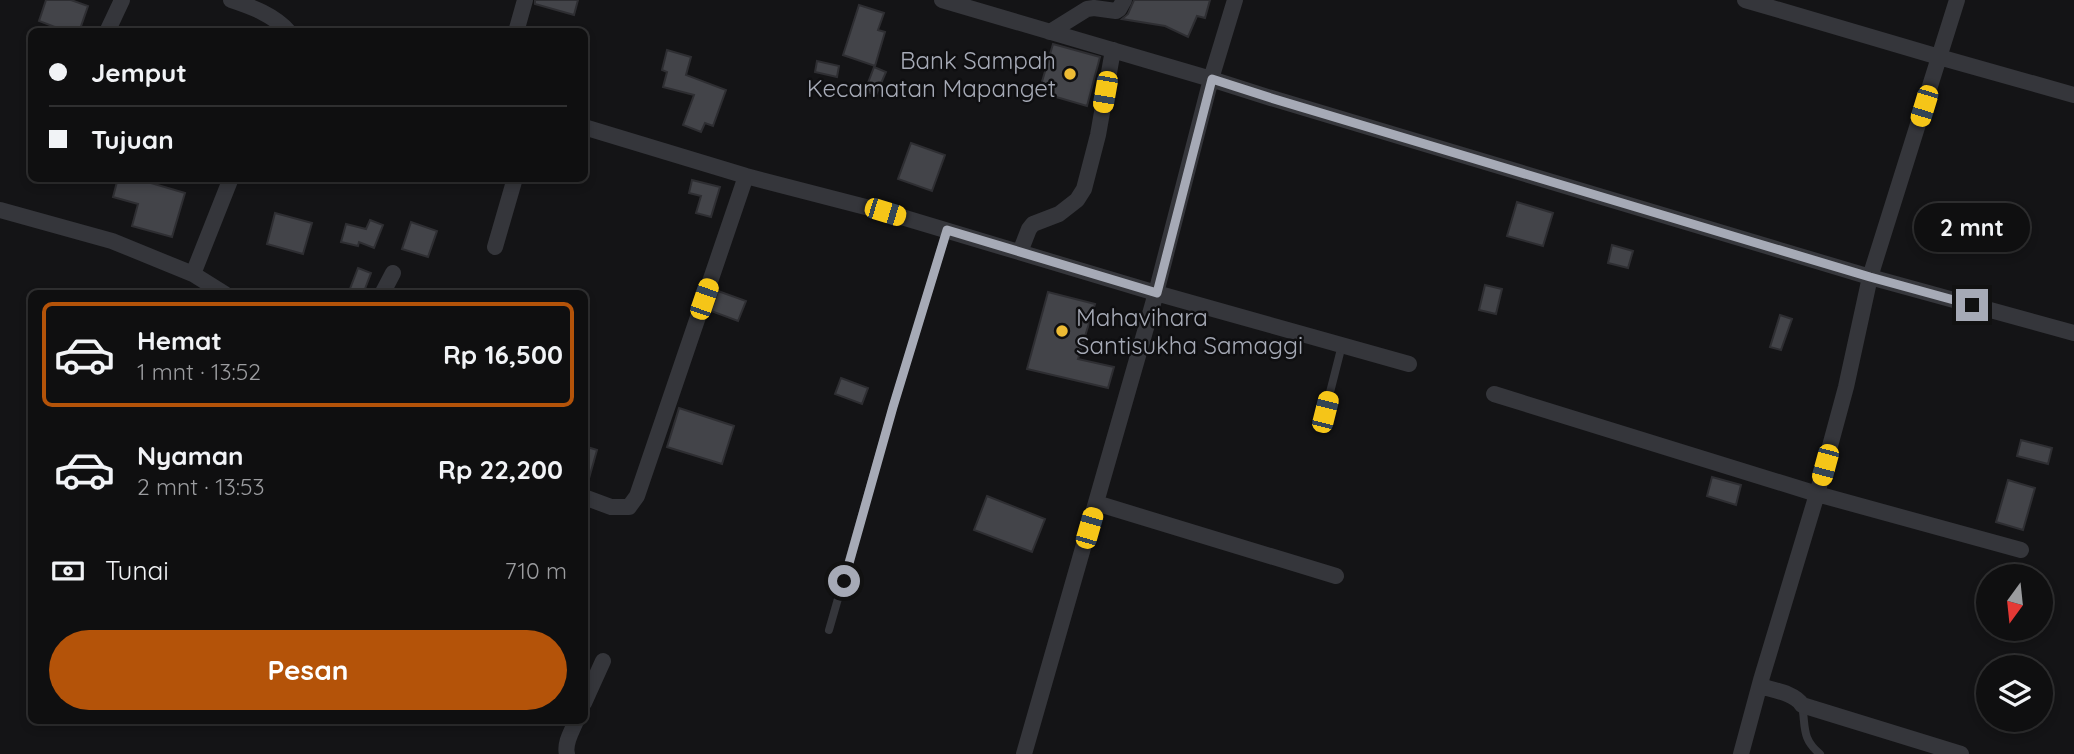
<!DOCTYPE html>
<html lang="id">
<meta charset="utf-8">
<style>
body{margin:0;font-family:Quicksand,sans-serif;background:#1d1d1e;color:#f1f3f6;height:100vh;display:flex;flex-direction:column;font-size:26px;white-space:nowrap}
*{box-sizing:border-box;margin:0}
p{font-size:23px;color:#9b9c9f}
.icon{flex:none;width:38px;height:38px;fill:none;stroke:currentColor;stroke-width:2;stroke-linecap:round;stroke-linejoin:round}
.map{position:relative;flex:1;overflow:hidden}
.side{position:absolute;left:28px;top:290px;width:560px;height:434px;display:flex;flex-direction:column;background:#0f0f10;border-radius:10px;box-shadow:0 4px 10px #0003,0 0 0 2px #2f2f30}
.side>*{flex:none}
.guide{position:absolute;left:28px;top:28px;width:560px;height:154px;border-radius:10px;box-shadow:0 4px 10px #0003,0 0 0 2px #2f2f30;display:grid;align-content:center;height:154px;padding:0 21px;background:#0f0f10}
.needle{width:46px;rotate:195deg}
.buttons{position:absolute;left:1976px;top:564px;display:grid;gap:14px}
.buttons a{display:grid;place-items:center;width:77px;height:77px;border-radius:50%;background:#0f0f10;box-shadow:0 4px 10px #0003,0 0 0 2px #2f2f30;font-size:35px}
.end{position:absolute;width:32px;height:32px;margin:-16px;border:9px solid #a6aab6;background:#111;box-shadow:0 0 0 4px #111}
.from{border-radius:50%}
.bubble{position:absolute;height:49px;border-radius:24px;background:#0f0f10;box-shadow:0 4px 10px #0003,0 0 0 2px #2f2f30;font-size:23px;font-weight:700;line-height:49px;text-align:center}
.car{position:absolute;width:21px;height:42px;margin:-21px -10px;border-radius:9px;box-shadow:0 0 5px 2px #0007;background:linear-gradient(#f5c518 24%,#345 0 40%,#f5c518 0 76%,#345 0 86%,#f5c518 0)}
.guide b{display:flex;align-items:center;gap:24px;height:66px;font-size:26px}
.guide b+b{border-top:2px solid #2f2f30}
.guide i{width:18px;height:18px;background:#f1f3f6}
ul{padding:12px 0 0;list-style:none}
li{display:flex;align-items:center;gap:21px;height:105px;margin:0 14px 10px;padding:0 7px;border:4px solid transparent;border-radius:10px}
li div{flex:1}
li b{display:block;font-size:26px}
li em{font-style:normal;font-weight:700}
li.active{border-color:#b45309}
li>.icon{width:63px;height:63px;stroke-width:1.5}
.pay{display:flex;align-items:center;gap:18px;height:77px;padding:0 21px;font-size:26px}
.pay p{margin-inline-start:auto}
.button{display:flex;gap:14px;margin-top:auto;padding:14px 21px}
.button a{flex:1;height:80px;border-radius:42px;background:#b45309;color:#fff;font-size:28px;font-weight:700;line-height:80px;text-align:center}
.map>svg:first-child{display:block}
.building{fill:#434449;stroke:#2e2e32;stroke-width:2}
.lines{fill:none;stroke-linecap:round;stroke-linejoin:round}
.lane{stroke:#35363b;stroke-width:8}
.street{stroke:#35363b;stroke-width:16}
.route{stroke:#a6aab6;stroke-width:9}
.poi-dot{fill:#edbb34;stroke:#0f0f11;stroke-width:2.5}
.labels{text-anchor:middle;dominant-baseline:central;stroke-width:5;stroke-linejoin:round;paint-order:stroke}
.poi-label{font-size:24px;fill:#a6aab6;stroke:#0f0f11;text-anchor:end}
</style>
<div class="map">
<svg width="2074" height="754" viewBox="0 0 2074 754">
<rect width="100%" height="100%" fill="#141416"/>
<path class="building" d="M46 0H71L88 6 79 32H68L39 21Z
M535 0H578L574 15 535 4Z
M1134 0H1210L1205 18 1197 16 1188 37 1165 26 1122 19 1128 14Z
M859 5 884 13 878 30 885 32 875 66 843 55Z
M1053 44 1100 57 1087 106 1039 92Z
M667 50 691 57 686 75 726 90 713 126 705 123 701 132 683 125 694 95 663 87 667 72 662 70Z
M817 61 839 66 837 77 815 72Z
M874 67 886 72 876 95 865 91Z
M911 143 945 155 932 191 898 179Z
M118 178H134L185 193 172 237 132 226 138 204 113 197Z
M692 180 720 187 711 217 696 213 701 196 689 193Z
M1517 202 1553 213 1543 246 1507 236Z
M275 213 312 223 303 254 267 244Z
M370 220 383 225 374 248 359 242 358 246 341 242 346 224 366 229Z
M411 222 437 231 428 257 402 249Z
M1612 245 1633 251 1628 268 1608 263Z
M358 268 371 273 363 294H348Z
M1485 285 1502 289 1496 314 1479 310Z
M718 291 746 301 738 321 711 311Z
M1048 292 1095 304 1078 359 1114 367 1108 388 1027 369Z
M1780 315 1792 319 1781 350 1770 347Z
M841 378 868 388 862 404 835 394Z
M679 408 734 426 722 464 667 447Z
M2021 440 2052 448 2048 464 2017 456Z
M584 446 597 450 588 482H584Z
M1712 477 1741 485 1736 505 1707 496Z
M2008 480 2035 488 2023 530 1996 522Z
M987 496 1045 519 1032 552 974 530Z"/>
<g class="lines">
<path class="lane" d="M1325 412 1342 345
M829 630 893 407 947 230
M1802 705C1806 727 1801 738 1820 754"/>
<path class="street" d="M231 0C252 7 274 15 289 32
M942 0 1211 79 1271 98 1870 277 2074 333
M1745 0 1939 57 2074 95
M107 32 122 0
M516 32 525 0
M1050 32 1087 9 1094 8 1116 11 1119 9 1124 0
M584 127 746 176 885 212 1156 293 1409 364
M0 210 112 241 193 274
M495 247 515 178
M1020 252 1029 229 1033 224 1059 214 1077 200 1084 189 1098 135 1113 50
M225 294 193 274 231 178
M382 294 393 273
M1494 394 1817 494 2021 550
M584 497 611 507H629L637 496 746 176
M1096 503 1336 576
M1760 686C1773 690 1795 693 1802 705L1961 754
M584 703 603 661
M567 754C564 743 572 731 576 721
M1024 754 1156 293 1211 79 1235 0
M1741 754 1761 680 1817 494 1846 387 1870 277 1957 0"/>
</g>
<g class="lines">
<path class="route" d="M844 581 893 407 947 230 1157 293 1212 79 1271 98 1870 277 1972 305"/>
</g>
<g class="poi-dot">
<circle cx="1070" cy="74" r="7"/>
<circle cx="1062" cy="331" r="7"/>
</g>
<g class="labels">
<g class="poi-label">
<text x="1056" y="60">Bank Sampah<tspan x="1056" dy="28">Kecamatan Mapanget</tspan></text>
<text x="1076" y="317" text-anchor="start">Mahavihara<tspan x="1076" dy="28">Santisukha Samaggi</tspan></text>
</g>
</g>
</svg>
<div class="buttons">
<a><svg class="needle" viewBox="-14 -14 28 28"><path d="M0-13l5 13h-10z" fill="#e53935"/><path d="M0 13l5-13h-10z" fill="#9b9c9f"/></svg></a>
<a><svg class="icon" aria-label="layers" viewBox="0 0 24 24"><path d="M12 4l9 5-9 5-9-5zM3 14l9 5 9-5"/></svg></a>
</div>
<i class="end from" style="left:844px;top:581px"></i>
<i class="end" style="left:1972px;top:305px"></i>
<div class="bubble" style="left:1914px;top:203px;width:116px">2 mnt</div>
<i class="car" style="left:1105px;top:92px;rotate:190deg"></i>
<i class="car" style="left:1924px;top:106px;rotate:197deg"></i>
<i class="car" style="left:885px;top:212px;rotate:107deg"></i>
<i class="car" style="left:704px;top:299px;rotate:19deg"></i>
<i class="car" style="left:1325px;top:412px;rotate:14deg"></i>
<i class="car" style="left:1825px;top:465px;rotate:195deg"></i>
<i class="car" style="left:1089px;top:528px;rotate:16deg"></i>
<div class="guide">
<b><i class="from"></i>Jemput</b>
<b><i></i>Tujuan</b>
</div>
<section class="side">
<ul>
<li class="active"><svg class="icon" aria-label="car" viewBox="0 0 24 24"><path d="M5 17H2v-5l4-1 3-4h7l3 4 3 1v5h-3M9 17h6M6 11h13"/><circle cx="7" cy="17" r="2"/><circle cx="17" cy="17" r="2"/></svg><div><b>Hemat</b><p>1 mnt · 13:52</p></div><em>Rp 16,500</em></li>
<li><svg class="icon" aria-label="car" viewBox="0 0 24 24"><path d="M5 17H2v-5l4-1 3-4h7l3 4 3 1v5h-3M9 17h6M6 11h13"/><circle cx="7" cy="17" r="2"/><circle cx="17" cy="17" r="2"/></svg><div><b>Nyaman</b><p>2 mnt · 13:53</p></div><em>Rp 22,200</em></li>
</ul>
<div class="pay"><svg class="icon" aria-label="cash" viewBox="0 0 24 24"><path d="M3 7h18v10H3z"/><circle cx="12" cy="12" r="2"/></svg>Tunai<p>710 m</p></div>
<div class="button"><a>Pesan</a></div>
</section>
</div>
